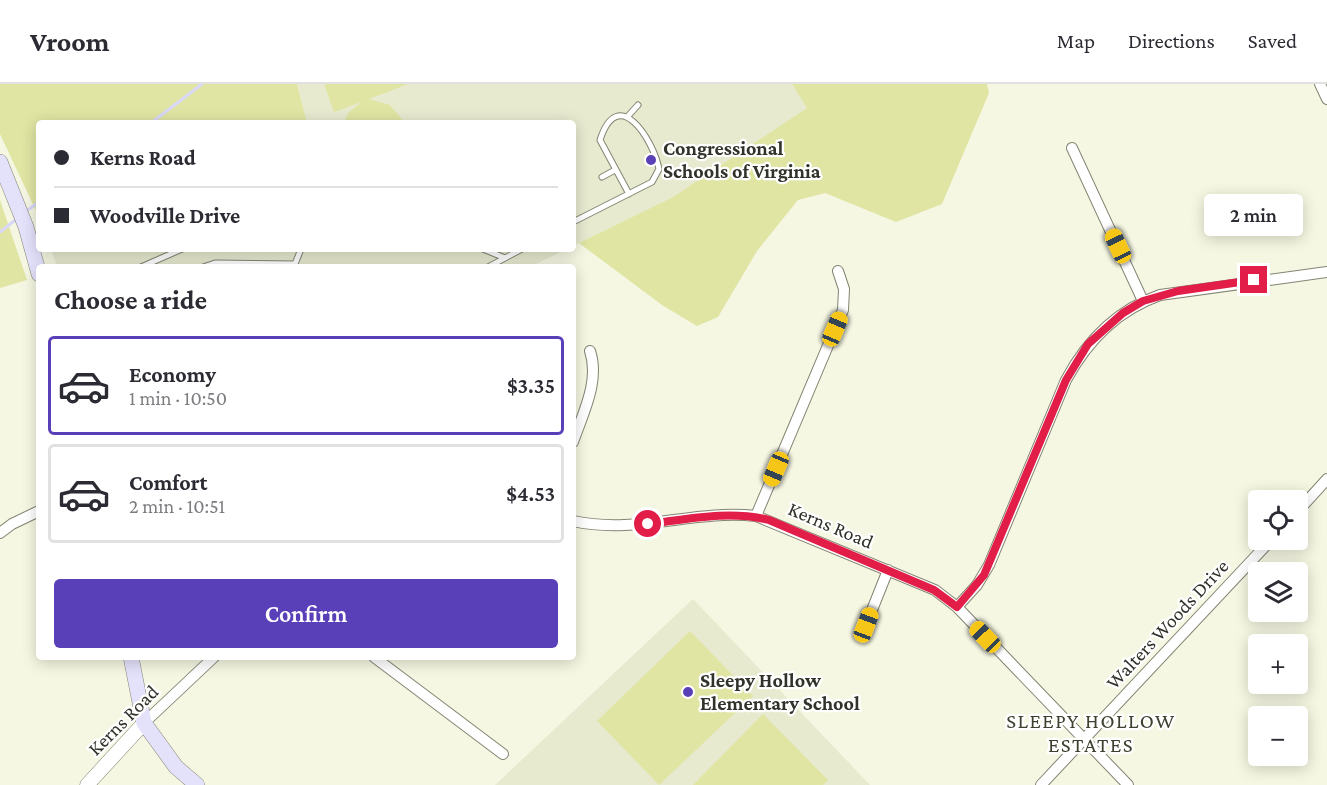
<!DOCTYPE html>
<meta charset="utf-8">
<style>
body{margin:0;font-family:"Crimson Pro",serif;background:#f2f2f3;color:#2b2b33;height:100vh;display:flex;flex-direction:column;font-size:22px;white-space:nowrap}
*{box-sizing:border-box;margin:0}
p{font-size:20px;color:#7c7c81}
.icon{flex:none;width:33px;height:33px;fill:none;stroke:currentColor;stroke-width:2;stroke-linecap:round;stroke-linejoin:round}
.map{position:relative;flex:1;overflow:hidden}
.sheet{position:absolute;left:36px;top:180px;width:540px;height:396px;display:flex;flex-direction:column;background:#fff;border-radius:6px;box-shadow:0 3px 15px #0003}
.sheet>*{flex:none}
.hud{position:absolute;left:36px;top:36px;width:540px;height:132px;border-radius:6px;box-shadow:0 3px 15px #0003;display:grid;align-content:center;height:132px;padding:0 18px;background:#fff}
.controls{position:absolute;left:1248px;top:406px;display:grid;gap:12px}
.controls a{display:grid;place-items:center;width:60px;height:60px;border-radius:6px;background:#fff;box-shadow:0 3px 15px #0003;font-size:30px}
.end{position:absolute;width:27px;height:27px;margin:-14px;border:8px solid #e11d48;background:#fff;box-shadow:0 0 0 3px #fff}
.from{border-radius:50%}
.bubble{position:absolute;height:42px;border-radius:6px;background:#fff;box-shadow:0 3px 15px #0003;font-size:20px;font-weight:600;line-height:42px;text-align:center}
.car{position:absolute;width:18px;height:36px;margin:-18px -9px;border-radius:8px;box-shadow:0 0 4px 2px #0007;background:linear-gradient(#f5c518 24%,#345 0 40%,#f5c518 0 76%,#345 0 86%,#f5c518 0)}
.hud b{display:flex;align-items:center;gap:21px;height:57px;font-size:22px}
.hud b+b{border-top:2px solid #e1e1e2}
.hud i{width:15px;height:15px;background:#2b2b33}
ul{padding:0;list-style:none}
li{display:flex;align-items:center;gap:18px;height:99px;margin:0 12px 9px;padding:0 6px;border:3px solid #e1e1e2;border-radius:6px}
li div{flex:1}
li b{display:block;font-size:22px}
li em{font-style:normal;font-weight:600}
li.selected{border-color:#5a40b8}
li>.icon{width:54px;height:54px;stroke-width:1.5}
h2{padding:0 18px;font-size:27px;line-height:72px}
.button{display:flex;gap:12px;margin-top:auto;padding:12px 18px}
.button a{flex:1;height:69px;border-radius:6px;background:#5a40b8;color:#fff;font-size:24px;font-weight:600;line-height:69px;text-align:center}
header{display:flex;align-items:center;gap:36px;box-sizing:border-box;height:84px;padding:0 30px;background:#fff;border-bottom:2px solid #e1e1e2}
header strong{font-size:28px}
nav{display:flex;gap:33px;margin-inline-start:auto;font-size:21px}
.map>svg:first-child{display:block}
.built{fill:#e7eacf}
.green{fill:#e0e5a3}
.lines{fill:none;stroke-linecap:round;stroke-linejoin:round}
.stream{stroke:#d9d7f8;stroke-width:3}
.service-casing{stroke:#838472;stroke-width:7}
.minor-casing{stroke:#838472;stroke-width:12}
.tertiary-casing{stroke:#838472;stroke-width:15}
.secondary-casing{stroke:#838472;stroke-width:16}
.service{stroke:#fff;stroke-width:5}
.minor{stroke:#fff;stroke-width:10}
.tertiary{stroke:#fff;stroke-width:14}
.secondary{stroke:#e4e1fb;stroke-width:15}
.route{stroke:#e11d48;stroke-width:8}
.poi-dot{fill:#5a40b8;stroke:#fff;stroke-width:2}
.labels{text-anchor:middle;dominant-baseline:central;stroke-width:4.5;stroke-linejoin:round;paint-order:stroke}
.poi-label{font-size:20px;font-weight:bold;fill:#31322a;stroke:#fff;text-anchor:start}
.street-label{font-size:20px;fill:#31322a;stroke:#fff}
.neighbourhood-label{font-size:21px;letter-spacing:1.5px;fill:#3f402f;stroke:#fff}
</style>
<header>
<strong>Vroom</strong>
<nav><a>Map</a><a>Directions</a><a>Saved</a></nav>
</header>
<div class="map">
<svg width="1327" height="701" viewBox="0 0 1327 701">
<rect width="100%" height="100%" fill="#f5f7e2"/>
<path class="built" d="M297 0H792L808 24 673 113 573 162V39H307Z
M51 165H567L530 183H57Z
M693 515 870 701H495Z"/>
<path class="green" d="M0 0H297L307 39H39V133L0 50Z
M324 0H408L369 15 390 21 405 39H348L345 36 349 28 362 18 334 28Z
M792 0H987L989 9 942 120 896 138 825 109 798 116 757 167 718 233 697 242 662 221 579 159 673 113 807 24Z
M0 116 27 196 0 204Z
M690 547 753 612 659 701 597 637Z
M763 630 828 696 823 701H693Z"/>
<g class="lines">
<path class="stream" d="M151 39 202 0
M25 128 39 118
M0 148 18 134"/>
<g class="service-casing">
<path id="service" d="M628 32 638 21
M602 93 615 86
M573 138 652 98 659 85C653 55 618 0 600 56L629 110
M483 165 505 174 522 165
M141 183 182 165
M203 183 215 179 295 180 301 165
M488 183 505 174"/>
</g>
<g class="minor-casing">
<path id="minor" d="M1320 0 1327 15
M1072 64 1143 217
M573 358C583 329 600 297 590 267
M1298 427 1327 395
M756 432 843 226 844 205 838 187
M573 437C637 451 694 425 756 432L935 506 957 523 1128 701
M0 449 12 440 39 427
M957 523 977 501 989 481 1066 296C1087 257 1117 226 1160 211L1327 188
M866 541 888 486
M374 573 503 670
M144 639 214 573
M1041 701 1271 456"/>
</g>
<g class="tertiary-casing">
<path id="tertiary" d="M87 701 144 639"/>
</g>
<g class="secondary-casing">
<path id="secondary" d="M0 78 26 143 39 190
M131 573 144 639 176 683 197 701"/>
</g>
<use href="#service" class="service"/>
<use href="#minor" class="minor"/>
<use href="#tertiary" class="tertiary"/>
<use href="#secondary" class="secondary"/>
</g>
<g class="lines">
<path class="route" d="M648 440C688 435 730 426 769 436L934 506 957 523 984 491 1066 296 1088 260 1123 229 1143 217 1178 207 1254 196"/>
</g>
<g class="poi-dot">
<circle cx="651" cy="76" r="6"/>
<circle cx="688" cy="608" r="6"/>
</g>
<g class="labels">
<g class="poi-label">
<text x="663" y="64">Congressional<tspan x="663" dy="23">Schools of Virginia</tspan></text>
<text x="700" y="596">Sleepy Hollow<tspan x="700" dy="23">Elementary School</tspan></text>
</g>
<g class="street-label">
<text transform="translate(831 441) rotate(23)">Kerns Road</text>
<text transform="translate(1167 540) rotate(-47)">Walters Woods Drive</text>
<text transform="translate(123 636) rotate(-45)">Kerns Road</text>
</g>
<g class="neighbourhood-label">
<text x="1091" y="637">SLEEPY HOLLOW<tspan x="1091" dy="24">ESTATES</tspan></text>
</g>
</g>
</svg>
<div class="controls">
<a><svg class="icon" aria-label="locate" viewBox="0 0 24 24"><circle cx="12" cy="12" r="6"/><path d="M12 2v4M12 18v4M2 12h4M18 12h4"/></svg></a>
<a><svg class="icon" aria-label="layers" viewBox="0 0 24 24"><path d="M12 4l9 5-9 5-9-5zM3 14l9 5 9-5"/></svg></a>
<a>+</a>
<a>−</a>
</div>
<i class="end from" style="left:648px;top:440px"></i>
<i class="end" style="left:1254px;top:196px"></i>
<div class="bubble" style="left:1204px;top:110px;width:99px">2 min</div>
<i class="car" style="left:1118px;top:162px;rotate:335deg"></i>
<i class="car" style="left:835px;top:245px;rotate:23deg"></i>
<i class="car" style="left:776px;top:385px;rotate:203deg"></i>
<i class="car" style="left:866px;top:541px;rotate:21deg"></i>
<i class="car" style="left:985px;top:553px;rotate:316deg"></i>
<div class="hud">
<b><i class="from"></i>Kerns Road</b>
<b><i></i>Woodville Drive</b>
</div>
<section class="sheet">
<h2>Choose a ride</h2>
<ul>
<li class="selected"><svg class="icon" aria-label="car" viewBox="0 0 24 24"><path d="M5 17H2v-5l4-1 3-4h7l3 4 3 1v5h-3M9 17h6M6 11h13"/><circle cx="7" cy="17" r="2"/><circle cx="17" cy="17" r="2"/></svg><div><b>Economy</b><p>1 min · 10:50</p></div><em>$3.35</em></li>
<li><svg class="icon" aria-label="car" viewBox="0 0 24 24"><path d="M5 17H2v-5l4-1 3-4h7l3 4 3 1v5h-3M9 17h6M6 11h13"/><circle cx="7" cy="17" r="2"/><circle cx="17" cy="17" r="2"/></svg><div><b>Comfort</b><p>2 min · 10:51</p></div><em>$4.53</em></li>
</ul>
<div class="button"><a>Confirm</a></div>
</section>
</div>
